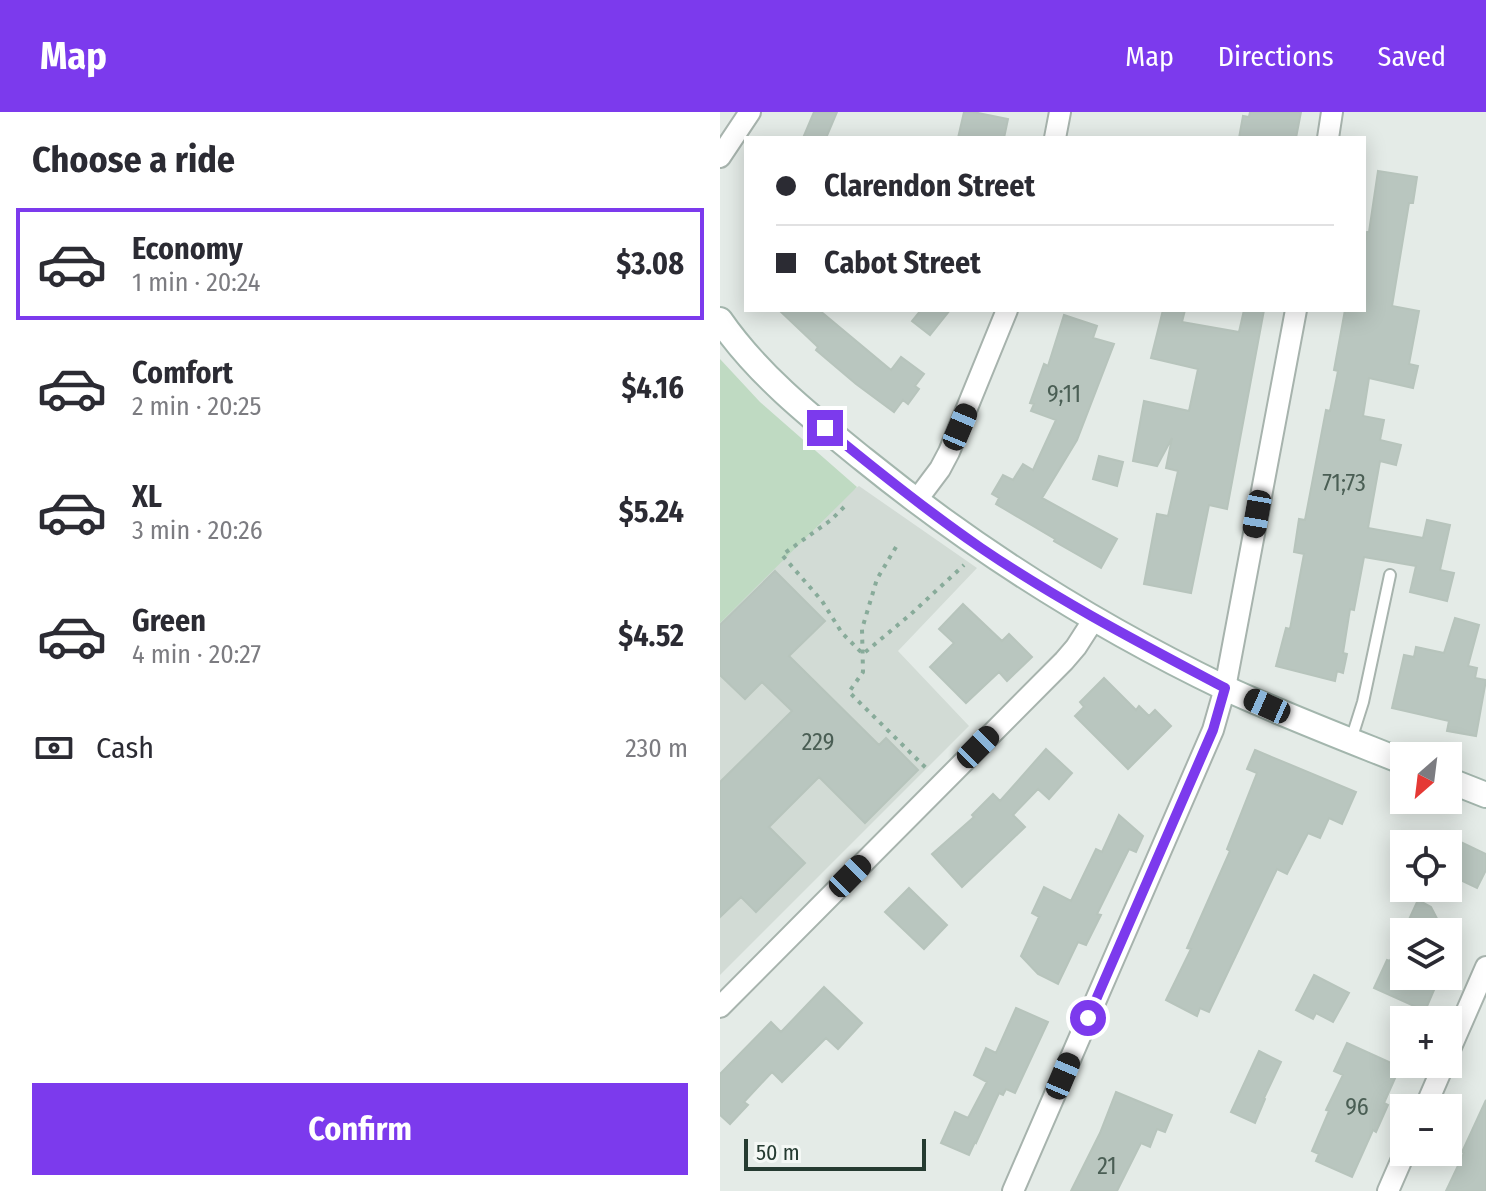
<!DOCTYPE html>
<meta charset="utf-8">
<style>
body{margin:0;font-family:"Fira Sans Condensed",sans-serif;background:#f7f7f7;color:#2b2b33;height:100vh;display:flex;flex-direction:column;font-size:30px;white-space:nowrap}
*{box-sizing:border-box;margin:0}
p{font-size:26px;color:#7c7c81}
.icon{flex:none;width:44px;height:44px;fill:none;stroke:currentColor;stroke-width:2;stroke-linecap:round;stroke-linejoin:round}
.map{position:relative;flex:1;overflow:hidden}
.details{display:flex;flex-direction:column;background:#fff;width:720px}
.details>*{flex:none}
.banner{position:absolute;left:24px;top:24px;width:622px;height:176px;border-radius:0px;box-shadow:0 4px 20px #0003;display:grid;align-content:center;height:176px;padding:0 32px;background:#fff}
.needle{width:52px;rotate:208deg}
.controls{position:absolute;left:670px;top:630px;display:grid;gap:16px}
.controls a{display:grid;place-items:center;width:72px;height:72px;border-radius:0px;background:#fff;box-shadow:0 4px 20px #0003;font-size:40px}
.scale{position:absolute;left:24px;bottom:20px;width:182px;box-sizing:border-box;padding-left:8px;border:4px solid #253b31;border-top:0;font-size:22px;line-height:28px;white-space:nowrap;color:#253b31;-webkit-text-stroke:6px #f4f8f5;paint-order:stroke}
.end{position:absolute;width:36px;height:36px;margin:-18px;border:10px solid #7c3aed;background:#fff;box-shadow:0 0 0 4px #fff}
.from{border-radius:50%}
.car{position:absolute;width:24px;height:48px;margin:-24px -12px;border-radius:10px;box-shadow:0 0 6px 2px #0007;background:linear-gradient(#222 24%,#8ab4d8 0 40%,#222 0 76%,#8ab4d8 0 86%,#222 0)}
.banner b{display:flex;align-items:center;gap:28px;height:76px;font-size:30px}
.banner b+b{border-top:2px solid #e1e1e2}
.banner i{width:20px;height:20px;background:#2b2b33}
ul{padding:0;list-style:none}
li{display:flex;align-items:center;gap:24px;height:112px;margin:0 16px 12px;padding:0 16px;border:4px solid transparent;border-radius:0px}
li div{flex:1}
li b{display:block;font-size:30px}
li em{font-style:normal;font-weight:700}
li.active{border-color:#7c3aed}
li>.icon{width:72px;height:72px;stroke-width:1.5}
h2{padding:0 32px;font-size:36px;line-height:96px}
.pay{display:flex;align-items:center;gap:20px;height:88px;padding:0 32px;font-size:30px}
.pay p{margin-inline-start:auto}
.button{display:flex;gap:16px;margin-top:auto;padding:16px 32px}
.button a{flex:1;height:92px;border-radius:0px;background:#7c3aed;color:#fff;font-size:32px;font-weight:700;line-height:92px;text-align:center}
header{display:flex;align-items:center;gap:48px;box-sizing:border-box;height:112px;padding:0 40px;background:#7c3aed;color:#fff}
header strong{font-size:38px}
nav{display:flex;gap:44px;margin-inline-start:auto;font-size:28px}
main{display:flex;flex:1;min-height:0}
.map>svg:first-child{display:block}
.built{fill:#d2dbd5}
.green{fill:#bfdac2}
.building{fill:#b9c6bf;stroke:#b7c4bc;stroke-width:2}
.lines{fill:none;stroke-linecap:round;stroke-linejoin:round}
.lane-casing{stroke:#a7b3ad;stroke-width:14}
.street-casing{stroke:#a7b3ad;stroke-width:24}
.secondary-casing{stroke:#a3b6ad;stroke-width:28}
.path{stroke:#88ab9a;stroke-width:4;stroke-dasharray:4 6;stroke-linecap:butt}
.lane{stroke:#fff;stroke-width:10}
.street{stroke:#fff;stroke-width:20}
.secondary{stroke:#fff;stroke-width:24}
.route{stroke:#7c3aed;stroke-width:10}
.labels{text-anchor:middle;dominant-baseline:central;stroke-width:8;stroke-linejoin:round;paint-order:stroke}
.number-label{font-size:24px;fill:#4a5e54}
</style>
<header>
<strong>Map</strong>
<nav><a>Map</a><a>Directions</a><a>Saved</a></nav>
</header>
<main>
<section class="details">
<h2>Choose a ride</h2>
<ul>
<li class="active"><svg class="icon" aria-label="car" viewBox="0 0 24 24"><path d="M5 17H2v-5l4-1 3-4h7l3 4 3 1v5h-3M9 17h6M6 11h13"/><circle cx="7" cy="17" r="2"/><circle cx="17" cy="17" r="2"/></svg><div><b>Economy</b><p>1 min · 20:24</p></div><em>$3.08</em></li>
<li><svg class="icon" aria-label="car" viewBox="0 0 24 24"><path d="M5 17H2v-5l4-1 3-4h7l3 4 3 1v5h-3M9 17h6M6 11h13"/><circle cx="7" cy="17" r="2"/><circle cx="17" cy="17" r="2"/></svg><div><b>Comfort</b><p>2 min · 20:25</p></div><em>$4.16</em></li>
<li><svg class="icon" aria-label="car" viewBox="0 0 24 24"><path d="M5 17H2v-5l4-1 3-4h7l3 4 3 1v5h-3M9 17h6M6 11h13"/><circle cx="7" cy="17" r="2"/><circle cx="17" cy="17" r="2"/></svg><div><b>XL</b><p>3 min · 20:26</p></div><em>$5.24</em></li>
<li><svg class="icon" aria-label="car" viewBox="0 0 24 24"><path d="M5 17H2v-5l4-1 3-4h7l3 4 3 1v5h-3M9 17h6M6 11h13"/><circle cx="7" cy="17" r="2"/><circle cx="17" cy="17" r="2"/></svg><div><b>Green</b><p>4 min · 20:27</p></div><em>$4.52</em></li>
</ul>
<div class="pay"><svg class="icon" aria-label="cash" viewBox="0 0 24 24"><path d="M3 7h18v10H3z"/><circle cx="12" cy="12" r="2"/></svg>Cash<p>230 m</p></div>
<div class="button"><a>Confirm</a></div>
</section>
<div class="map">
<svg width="766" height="1079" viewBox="0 0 766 1079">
<rect width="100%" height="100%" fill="#e4ebe7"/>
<path class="built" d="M139 374 257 456 178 539 249 614 0 863V482L44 438Z"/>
<path class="green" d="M0 247 40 290 137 375 0 511Z"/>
<path class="building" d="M94 0H117L106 26H83Z
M244 0H253L288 7 284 26H238Z
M530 0H581L576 26H519L523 4 529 5Z
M658 59 697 65 693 91H689L672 194 699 199 689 252 698 254 693 276 649 266 643 304 664 308 660 328 681 333 676 353 660 349 648 416 703 426 707 408 730 413 720 458 734 461 727 489 690 480 696 454 644 445 634 498 630 497 623 541 627 542 623 561 617 559 615 569 556 554 566 516 570 517 584 442 574 440 579 407 585 408 606 298 610 299 618 259 614 258 625 198H644V139L647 120H649Z
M59 198H99L171 258 181 245 204 262 195 274 199 277 188 292 183 288 174 300 136 272 96 238 98 235Z
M201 198H230L210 223 192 209Z
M443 198H465L462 210 519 220 524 198H544L507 397 489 393 471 481 424 472 437 402 448 404 458 359 446 356 452 326 437 354 413 349 424 289 469 299 478 257 431 246Z
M344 203 377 214 373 226 394 232 357 328 322 386 397 427 381 456 334 429 335 427 276 392 279 386 272 382 283 363 293 368 303 352 313 358 336 308 311 299 314 292 310 291 324 252 328 254Z
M379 344 403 350 397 374 373 367Z
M55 459 105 509 69 544 159 633 166 626 198 658 145 711 99 665 49 715 85 751 36 800 21 785 0 805V670L72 599 42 570 25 587 0 563V513Z
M243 492 282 529 289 522 312 545 287 569 279 560 246 591 210 555 234 531 219 517Z
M735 506 759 513 748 554 757 556 755 566 766 568 756 624 727 619 729 609 672 596 684 543 694 545 696 535 724 541Z
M384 566 416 598 419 594 429 604 435 598 451 614 408 657 355 604 364 595 360 590Z
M326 637 352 661 329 687 318 677 293 703 305 715 242 775 212 742 254 705 252 703 273 682 280 689Z
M535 638 636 680 622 712 609 706 600 726 588 721 567 762 557 757 489 900 480 896 477 904 446 888 471 837 467 836 510 739 507 737 537 661 527 657Z
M399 703 423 724 416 740 409 737 377 802 381 803 366 833 358 830 338 872 318 862 301 844 319 805 312 801 324 775 351 789 376 737 382 740Z
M728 724 766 742V758L757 776 728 762Z
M189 776 227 813 204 837 165 800Z
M698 788 711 795 724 820H684V864H720L705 899 654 876 667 848 670 849Z
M594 863 629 881 613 910 596 901 593 907 576 898Z
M104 875 142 911 118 937 106 926 62 970 52 960 24 990 28 993 10 1012 0 1003V962L51 910 61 920Z
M296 896 328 910 295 981 286 977 283 983 279 981 256 1031 255 1030 249 1043 221 1031 235 1000 248 1006 267 970 254 963 266 936 276 941Z
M627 931 680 955 664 991 668 993 656 1020 653 1018 632 1065 596 1049 599 1042 592 1039 609 999 606 998 623 963 614 959Z
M539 939 561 950 544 986 545 987 535 1011 511 1000Z
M396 980 452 1003 445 1020 437 1017 430 1035 421 1031 397 1079H351L380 1021Z
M766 988V1079H726L744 1041 742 1040Z"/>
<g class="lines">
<g class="lane-casing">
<path id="lane" d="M631 628 643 590 670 463"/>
</g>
<g class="street-casing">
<path id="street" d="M335 26 340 0
M608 26 612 0
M0 45 30 0
M196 389 220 357 229 340 287 198
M0 895 344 549 356 535 374 507
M728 942 766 855
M705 996 724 952
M293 1079 493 618 505 576 576 198
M668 1079 685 1040"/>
</g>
<g class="secondary-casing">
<path id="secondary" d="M0 208C38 263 91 305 143 347 254 437 376 514 505 576 564 603 624 626 684 650
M728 668 766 683"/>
</g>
<path class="path" d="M124 395 111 408 62 443 102 489 122 521 143 542 191 502 244 453
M176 435 157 467 142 517 143 560 129 580 208 658"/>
<use href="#lane" class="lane"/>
<use href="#street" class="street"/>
<use href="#secondary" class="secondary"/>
</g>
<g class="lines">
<path class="route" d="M105 316C156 358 207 399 261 436 339 489 422 532 505 576L493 618 368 906"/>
</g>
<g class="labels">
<g class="number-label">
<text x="344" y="282">9;11</text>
<text x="624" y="371">71;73</text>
<text x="98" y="630">229</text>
<text x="637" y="995">96</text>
<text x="387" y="1054">21</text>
</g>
</g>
</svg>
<div class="controls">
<a><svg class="needle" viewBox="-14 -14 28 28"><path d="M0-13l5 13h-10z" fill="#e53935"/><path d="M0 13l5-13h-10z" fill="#7c7c81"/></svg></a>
<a><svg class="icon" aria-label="locate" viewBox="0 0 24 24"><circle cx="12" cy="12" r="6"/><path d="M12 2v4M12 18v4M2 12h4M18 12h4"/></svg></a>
<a><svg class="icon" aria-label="layers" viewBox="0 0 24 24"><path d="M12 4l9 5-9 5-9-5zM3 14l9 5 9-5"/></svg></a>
<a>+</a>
<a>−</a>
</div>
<div class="scale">50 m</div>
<i class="end from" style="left:368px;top:906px"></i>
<i class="end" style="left:105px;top:316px"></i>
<i class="car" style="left:240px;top:315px;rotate:23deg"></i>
<i class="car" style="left:537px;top:402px;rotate:190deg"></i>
<i class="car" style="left:547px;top:594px;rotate:294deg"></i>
<i class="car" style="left:258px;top:635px;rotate:45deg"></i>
<i class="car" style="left:130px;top:764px;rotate:45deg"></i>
<i class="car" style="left:343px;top:964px;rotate:23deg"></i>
<div class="banner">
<b><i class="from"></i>Clarendon Street</b>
<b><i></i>Cabot Street</b>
</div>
</div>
</main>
